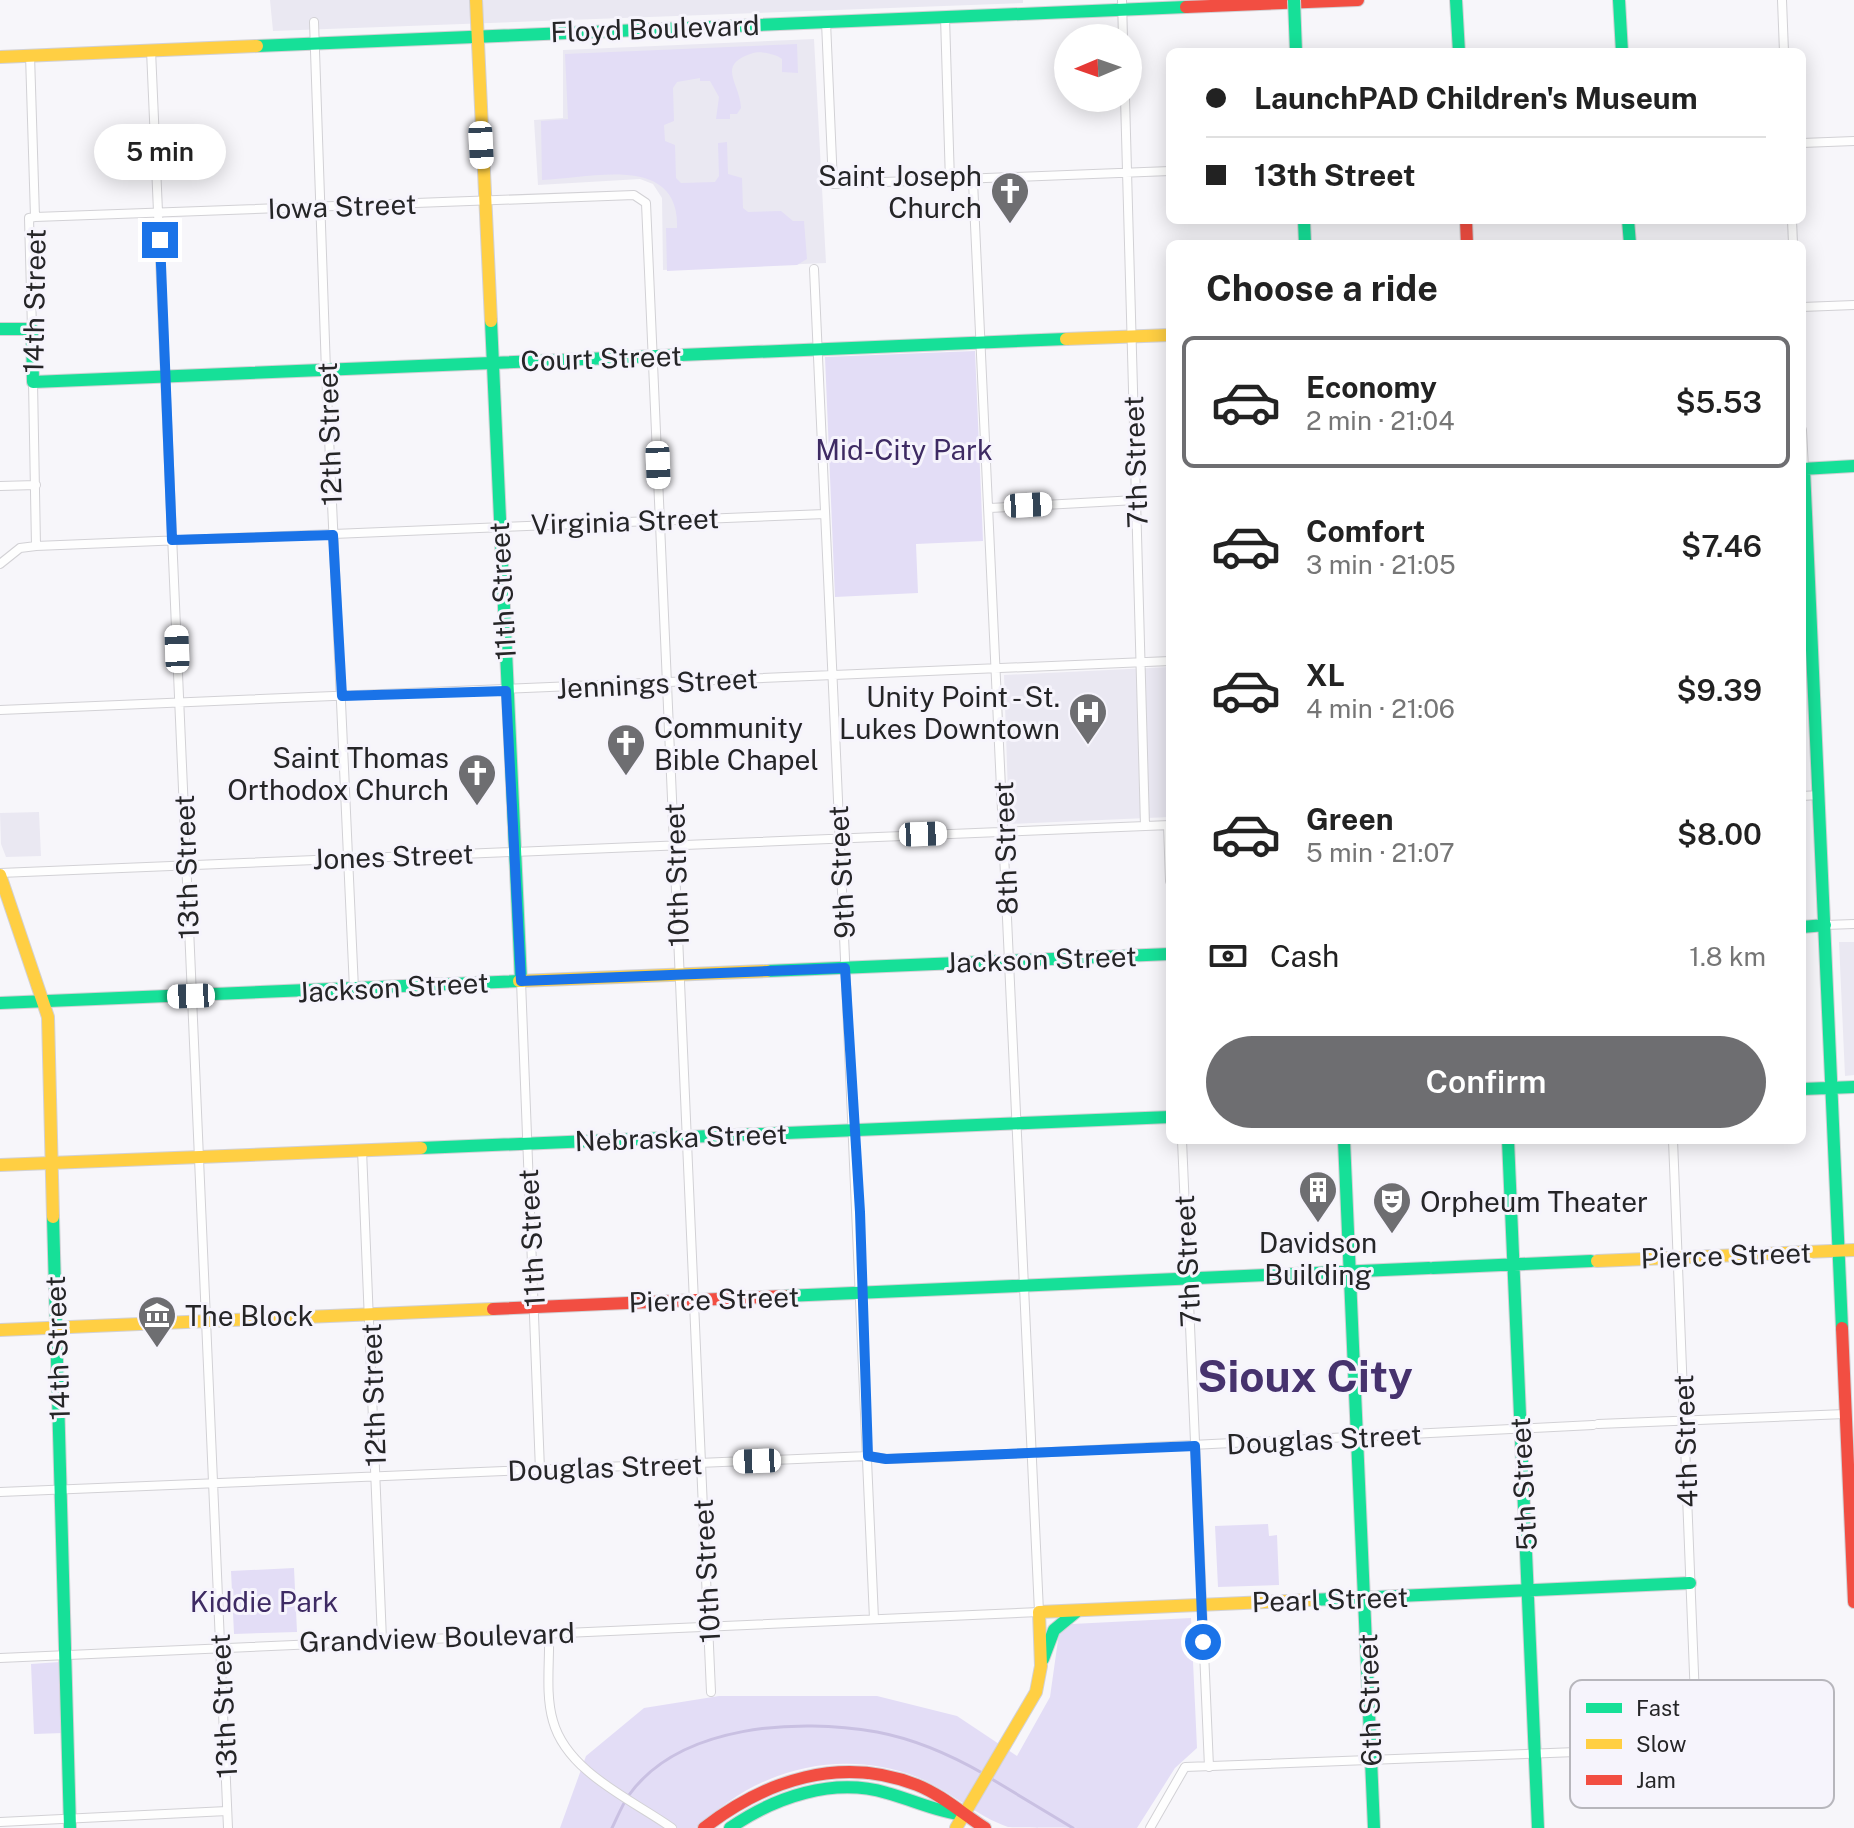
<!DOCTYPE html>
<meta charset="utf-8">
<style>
body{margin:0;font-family:"Public Sans",sans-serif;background:#f6f6f6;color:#222;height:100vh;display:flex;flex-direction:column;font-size:30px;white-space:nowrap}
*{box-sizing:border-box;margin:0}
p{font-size:26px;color:#767676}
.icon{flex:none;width:44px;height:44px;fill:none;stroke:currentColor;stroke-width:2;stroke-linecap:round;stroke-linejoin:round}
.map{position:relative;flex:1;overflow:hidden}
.side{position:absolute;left:1166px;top:240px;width:640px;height:904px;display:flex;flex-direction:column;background:#fff;border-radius:12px;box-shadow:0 4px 20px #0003}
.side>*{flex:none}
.top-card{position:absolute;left:1166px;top:48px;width:640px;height:176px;border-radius:12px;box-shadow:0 4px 20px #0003;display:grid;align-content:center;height:176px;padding:0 40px;background:#fff}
.needle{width:52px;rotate:268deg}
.controls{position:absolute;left:1054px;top:24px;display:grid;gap:16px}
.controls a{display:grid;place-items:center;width:88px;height:88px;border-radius:50%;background:#fff;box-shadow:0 4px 20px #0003;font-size:40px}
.end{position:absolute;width:36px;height:36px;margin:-18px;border:10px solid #1a73e8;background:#fff;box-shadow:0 0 0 4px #fff}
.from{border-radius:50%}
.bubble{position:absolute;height:56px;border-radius:28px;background:#fff;box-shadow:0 4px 20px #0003;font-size:26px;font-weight:600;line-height:56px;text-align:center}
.car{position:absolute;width:24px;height:48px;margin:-24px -12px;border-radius:10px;box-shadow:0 0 6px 2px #0007;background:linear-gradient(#fff 24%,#345 0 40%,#fff 0 76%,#345 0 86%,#fff 0)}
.top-card b{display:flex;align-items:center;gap:28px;height:76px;font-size:30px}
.top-card b+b{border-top:2px solid #e0e0e0}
.top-card i{width:20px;height:20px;background:#222}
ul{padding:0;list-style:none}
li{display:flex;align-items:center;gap:24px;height:132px;margin:0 16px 12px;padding:0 24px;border:4px solid transparent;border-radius:12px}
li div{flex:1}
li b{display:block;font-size:30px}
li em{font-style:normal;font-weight:600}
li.selected{border-color:#6e6e71}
li>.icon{width:72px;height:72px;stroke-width:1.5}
h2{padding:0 40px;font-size:36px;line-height:96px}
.pay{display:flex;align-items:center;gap:20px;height:88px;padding:0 40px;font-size:30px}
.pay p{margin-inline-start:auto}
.primary-button{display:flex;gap:16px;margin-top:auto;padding:16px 40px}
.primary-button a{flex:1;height:92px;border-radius:48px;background:#6e6e71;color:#fff;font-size:32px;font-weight:600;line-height:92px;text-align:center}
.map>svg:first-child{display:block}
.built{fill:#eae8f2}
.green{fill:#e3ddf6}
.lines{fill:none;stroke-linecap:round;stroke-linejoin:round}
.stream{stroke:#c9c0e2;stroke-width:3}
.street-casing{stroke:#d2d1d5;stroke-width:10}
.fast-casing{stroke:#d2d1d5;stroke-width:14}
.slow-casing{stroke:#d2d1d5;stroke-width:14}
.jam-casing{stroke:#d2d1d5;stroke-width:14}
.street{stroke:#fefefe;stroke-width:8}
.fast{stroke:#16e098;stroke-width:12}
.slow{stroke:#ffcf43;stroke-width:12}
.jam{stroke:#f24e42;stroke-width:12}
.fast-bridge-casing{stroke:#d2d1d5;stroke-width:14;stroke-linecap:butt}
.fast-bridge{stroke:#16e098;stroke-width:12}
.route{stroke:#1a73e8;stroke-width:10}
.labels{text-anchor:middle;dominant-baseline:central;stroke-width:6;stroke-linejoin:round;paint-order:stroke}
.street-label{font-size:28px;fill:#252527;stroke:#f6f4fc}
.poi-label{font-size:28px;fill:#252527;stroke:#f6f4fc;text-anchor:end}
.park-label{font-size:28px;fill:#3e2b63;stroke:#f6f4fc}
.town-label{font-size:44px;font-weight:bold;fill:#46326d;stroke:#f6f4fc}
.key{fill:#f6f4fc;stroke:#b7b6bc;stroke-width:2}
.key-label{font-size:22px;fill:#252527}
</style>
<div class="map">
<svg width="1854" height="1828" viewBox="0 0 1854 1828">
<rect width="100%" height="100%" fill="#f7f6fa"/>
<path class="built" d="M270 0H1023V3L273 31Z
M814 39 826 263 663 270 662 198 653 184 640 179 538 185 534 120 563 118V50Z
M1170 667V817L1009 824 1004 675Z
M39 812 41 856 6 857 1 844 0 813Z
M1839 942H1854V1075L1845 1076Z"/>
<path class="green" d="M797 44 798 73 782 72V59C776 54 760 51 753 53 715 65 740 82 741 108L737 114H730V119H716L719 97 710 81H700V78L677 82 673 88 674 121 664 125 665 141 675 145 676 178 681 183 715 182 719 176 718 143 727 142 728 174 742 178 743 208 748 212 781 211 793 221H804L807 259 797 265 667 271 666 228H677C680 153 591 178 542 180L541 121 568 119 565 54Z
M975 351 983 541 916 544 918 593 835 597 825 357Z
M1268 1524 1269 1536 1277 1535 1279 1585 1218 1587 1215 1526Z
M294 1568 297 1632 234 1634 231 1571Z
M1191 1618 1197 1748 1175 1768 1137 1828C1112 1828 1027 1828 1008 1827 976 1816 949 1790 917 1777 839 1747 754 1770 698 1828H560L586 1756 644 1708 719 1696H877L957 1716 1017 1756 1050 1697 1059 1633 1072 1624Z
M60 1662 63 1733 34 1734 31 1664Z"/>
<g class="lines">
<path class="stream" d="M990 1778 1073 1828
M612 1828C617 1818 622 1805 629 1795 680 1724 798 1718 877 1732 914 1739 951 1755 984 1774"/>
<g class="street-casing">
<path id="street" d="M1122 0 1123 38
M1782 0 1784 52
M945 17 950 182
M314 22 326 371 354 989
M826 22 833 184 1170 171
M151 50 228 1828
M30 55 35 217 29 218 32 329
M1125 98 1145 826
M1802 143 1854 141
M35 217 634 195 646 203 711 1692
M1792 220 1793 244
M814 269C834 719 856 1169 874 1619
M1802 307 1854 305
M33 382 36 546
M1802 430 1804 469
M0 486 36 485
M990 508 1136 500
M0 564 20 548 36 546 825 514
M0 710 1170 661
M1802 796 1819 795
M1168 825 1170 881
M0 873 1170 825
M1825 925 1854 924
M521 981 540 1470
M1182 1140 1209 1767
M362 1150 382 1640
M1598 1424 1845 1414
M0 1492 868 1456 886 1459 949 1457 1593 1425
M549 1633C550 1661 545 1694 553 1721 567 1772 631 1799 672 1828
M0 1658 1039 1612 973 181
M0 1822 227 1811
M1150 1828 1185 1767 1681 1748 1692 1741 1696 1724 1673 1140"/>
</g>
<g class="fast-casing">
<path id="fast" d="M1456 0 1459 52
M1619 0 1622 52
M257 46 1186 7
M1304 220 1305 244
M1628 220 1630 244
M491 321 521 981
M0 329H32L33 382 1066 339
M1802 469 1854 466
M1804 469 1842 1328
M1802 927 1825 925
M767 971 1170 954
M0 1003 519 981
M1802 1089 1854 1087
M1344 1140 1374 1828
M1508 1140 1538 1828
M421 1148 1170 1117
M53 1217 70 1828
M1433 1268 1591 1261
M785 1296 1429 1268
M1310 1600 1690 1583
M1043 1659 1054 1630 1077 1611
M730 1828C775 1797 833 1777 887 1793 913 1800 937 1812 964 1815"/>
</g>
<g class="slow-casing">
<path id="slow" d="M476 0 491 321
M0 57 257 46
M1066 339 1170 335
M0 875 48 1017 53 1217
M519 981 767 971
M0 1165 421 1148
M1597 1261 1854 1250
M0 1330 493 1309
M956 1828 1036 1692 1041 1666 1039 1612 1310 1600"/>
</g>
<g class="jam-casing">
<path id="jam" d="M1186 7 1358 0
M1466 220 1467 244
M493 1309 785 1296
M1842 1328 1854 1602
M704 1828C766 1780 841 1755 917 1785 942 1795 963 1814 985 1828"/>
</g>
<use href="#street" class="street"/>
<use href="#fast" class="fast"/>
<use href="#slow" class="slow"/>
<use href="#jam" class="jam"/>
<g class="fast-bridge-casing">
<path id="fast-bridge" d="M1294 0 1296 52"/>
</g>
<use href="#fast-bridge" class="fast-bridge"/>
</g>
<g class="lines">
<path class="route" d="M160 240 172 540 333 535 342 696 506 691 521 981 845 968 860 1212 868 1456 886 1459 1195 1446 1203 1642"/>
</g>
<defs>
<g id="church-pin" transform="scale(2)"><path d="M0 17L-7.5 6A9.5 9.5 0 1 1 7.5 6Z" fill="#6e6e71" stroke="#f6f4fc"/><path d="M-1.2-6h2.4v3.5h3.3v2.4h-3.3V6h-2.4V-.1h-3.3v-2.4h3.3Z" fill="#fff"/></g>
<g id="hospital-pin" transform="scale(2)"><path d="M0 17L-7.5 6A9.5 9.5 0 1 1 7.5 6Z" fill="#6e6e71" stroke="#f6f4fc"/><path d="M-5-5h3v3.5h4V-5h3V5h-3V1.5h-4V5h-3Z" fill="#fff"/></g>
<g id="building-pin" transform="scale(2)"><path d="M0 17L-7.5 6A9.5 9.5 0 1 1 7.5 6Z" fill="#6e6e71" stroke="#f6f4fc"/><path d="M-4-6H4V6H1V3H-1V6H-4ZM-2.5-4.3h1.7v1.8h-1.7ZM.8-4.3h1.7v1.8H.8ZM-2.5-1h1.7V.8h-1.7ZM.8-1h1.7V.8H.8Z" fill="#fff"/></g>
<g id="theatre-pin" transform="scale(2)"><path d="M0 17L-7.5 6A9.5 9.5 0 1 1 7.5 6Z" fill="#6e6e71" stroke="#f6f4fc"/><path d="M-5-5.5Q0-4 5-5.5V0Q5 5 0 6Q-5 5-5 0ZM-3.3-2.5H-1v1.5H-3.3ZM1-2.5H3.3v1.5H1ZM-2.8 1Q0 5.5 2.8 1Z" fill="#fff"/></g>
<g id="museum-pin" transform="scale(2)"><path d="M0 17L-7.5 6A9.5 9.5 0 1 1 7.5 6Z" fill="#6e6e71" stroke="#f6f4fc"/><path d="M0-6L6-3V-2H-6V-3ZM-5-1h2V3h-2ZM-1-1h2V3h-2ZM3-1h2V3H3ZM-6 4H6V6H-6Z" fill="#fff"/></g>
</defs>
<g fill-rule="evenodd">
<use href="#church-pin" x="1010" y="191"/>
<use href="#hospital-pin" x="1088" y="712"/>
<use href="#church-pin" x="626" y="743"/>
<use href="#church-pin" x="477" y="773"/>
<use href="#building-pin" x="1318" y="1190"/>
<use href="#theatre-pin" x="1392" y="1201"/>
<use href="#museum-pin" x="157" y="1315"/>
</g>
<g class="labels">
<g class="street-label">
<text transform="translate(655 28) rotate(-2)">Floyd Boulevard</text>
<text transform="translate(342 206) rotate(-2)">Iowa Street</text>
<text transform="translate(34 301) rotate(-89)">14th Street</text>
<text transform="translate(601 358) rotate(-2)">Court Street</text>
<text transform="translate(329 434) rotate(-92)">12th Street</text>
<text transform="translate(1135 462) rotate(-92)">7th Street</text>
<text transform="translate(625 521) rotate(-2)">Virginia Street</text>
<text transform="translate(502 591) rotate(-93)">11th Street</text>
<text transform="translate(657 683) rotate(-3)">Jennings Street</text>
<text transform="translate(1005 848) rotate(-92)">8th Street</text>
<text transform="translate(393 856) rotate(-2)">Jones Street</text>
<text transform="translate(186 867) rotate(-92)">13th Street</text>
<text transform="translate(841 872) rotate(-93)">9th Street</text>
<text transform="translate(676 875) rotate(-92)">10th Street</text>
<text transform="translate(1041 959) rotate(-2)">Jackson Street</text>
<text transform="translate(393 987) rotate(-3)">Jackson Street</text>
<text transform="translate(681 1137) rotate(-2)">Nebraska Street</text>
<text transform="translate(531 1238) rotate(-93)">11th Street</text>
<text transform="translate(1726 1255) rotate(-2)">Pierce Street</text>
<text transform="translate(1187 1261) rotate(-93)">7th Street</text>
<text transform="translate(714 1299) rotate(-2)">Pierce Street</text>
<text transform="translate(57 1348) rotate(-92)">14th Street</text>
<text transform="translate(373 1395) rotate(-92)">12th Street</text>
<text transform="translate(1324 1439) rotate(-3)">Douglas Street</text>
<text transform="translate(1685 1441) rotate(-92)">4th Street</text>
<text transform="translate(605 1467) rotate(-2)">Douglas Street</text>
<text transform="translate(1523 1484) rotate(-93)">5th Street</text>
<text transform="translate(706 1571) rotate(-93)">10th Street</text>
<text transform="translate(1330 1599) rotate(-2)">Pearl Street</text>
<text transform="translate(437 1637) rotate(-2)">Grandview Boulevard</text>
<text transform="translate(1369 1700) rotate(-92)">6th Street</text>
<text transform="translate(223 1706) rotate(-93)">13th Street</text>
</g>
<g class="poi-label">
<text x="982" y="175">Saint Joseph<tspan x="982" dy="32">Church</tspan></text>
<text x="1060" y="696">Unity Point - St.<tspan x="1060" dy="32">Lukes Downtown</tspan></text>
<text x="654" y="727" text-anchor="start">Community<tspan x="654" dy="32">Bible Chapel</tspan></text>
<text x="449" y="757">Saint Thomas<tspan x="449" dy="32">Orthodox Church</tspan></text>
<text x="1420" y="1201" text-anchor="start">Orpheum Theater</text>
<text x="1318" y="1242" text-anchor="middle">Davidson<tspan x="1318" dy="32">Building</tspan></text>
<text x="185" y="1315" text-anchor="start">The Block</text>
</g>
<g class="park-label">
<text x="904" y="449">Mid-City Park</text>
<text x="264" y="1601">Kiddie Park</text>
</g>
<g class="town-label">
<text x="1305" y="1376">Sioux City</text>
</g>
</g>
<rect x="1570" y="1680" width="264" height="128" rx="12" class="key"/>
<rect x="1586" y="1703" width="36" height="10" fill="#16e098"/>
<rect x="1586" y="1739" width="36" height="10" fill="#ffcf43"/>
<rect x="1586" y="1775" width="36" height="10" fill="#f24e42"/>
<g class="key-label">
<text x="1636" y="1716">Fast</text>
<text x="1636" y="1752">Slow</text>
<text x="1636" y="1788">Jam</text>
</g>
</svg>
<div class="controls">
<a><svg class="needle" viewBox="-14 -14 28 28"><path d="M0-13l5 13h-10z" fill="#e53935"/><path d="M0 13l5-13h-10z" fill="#767676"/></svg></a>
</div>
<i class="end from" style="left:1203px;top:1642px"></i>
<i class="end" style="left:160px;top:240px"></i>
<div class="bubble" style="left:94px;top:124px;width:132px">5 min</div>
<i class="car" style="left:481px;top:145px;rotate:177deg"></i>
<i class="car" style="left:658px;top:465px;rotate:178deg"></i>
<i class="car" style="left:1028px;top:505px;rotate:87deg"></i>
<i class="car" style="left:177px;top:649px;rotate:358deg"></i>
<i class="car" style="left:923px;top:834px;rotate:88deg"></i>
<i class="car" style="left:191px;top:996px;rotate:268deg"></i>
<i class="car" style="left:757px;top:1461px;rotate:268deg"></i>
<div class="top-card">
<b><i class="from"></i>LaunchPAD Children's Museum</b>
<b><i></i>13th Street</b>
</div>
<section class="side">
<h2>Choose a ride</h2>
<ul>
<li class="selected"><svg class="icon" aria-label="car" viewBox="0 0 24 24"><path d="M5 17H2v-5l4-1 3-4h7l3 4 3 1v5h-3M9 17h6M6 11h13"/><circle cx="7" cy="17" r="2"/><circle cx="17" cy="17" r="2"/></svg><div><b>Economy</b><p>2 min · 21:04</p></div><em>$5.53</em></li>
<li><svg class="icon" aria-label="car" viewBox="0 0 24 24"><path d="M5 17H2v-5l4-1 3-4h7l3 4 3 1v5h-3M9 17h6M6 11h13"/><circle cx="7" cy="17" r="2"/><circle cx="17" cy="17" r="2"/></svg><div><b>Comfort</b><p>3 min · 21:05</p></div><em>$7.46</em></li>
<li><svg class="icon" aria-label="car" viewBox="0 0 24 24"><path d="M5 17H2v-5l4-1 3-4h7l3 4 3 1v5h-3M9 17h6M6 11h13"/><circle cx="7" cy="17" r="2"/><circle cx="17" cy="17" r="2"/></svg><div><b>XL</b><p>4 min · 21:06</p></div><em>$9.39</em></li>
<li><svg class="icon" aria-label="car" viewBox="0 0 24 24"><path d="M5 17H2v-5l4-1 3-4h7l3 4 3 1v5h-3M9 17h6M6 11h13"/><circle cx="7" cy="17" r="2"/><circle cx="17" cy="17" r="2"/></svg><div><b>Green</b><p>5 min · 21:07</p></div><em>$8.00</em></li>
</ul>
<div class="pay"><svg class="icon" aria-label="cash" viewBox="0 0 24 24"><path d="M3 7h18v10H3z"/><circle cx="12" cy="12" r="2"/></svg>Cash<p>1.8 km</p></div>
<div class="primary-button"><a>Confirm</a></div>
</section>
</div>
